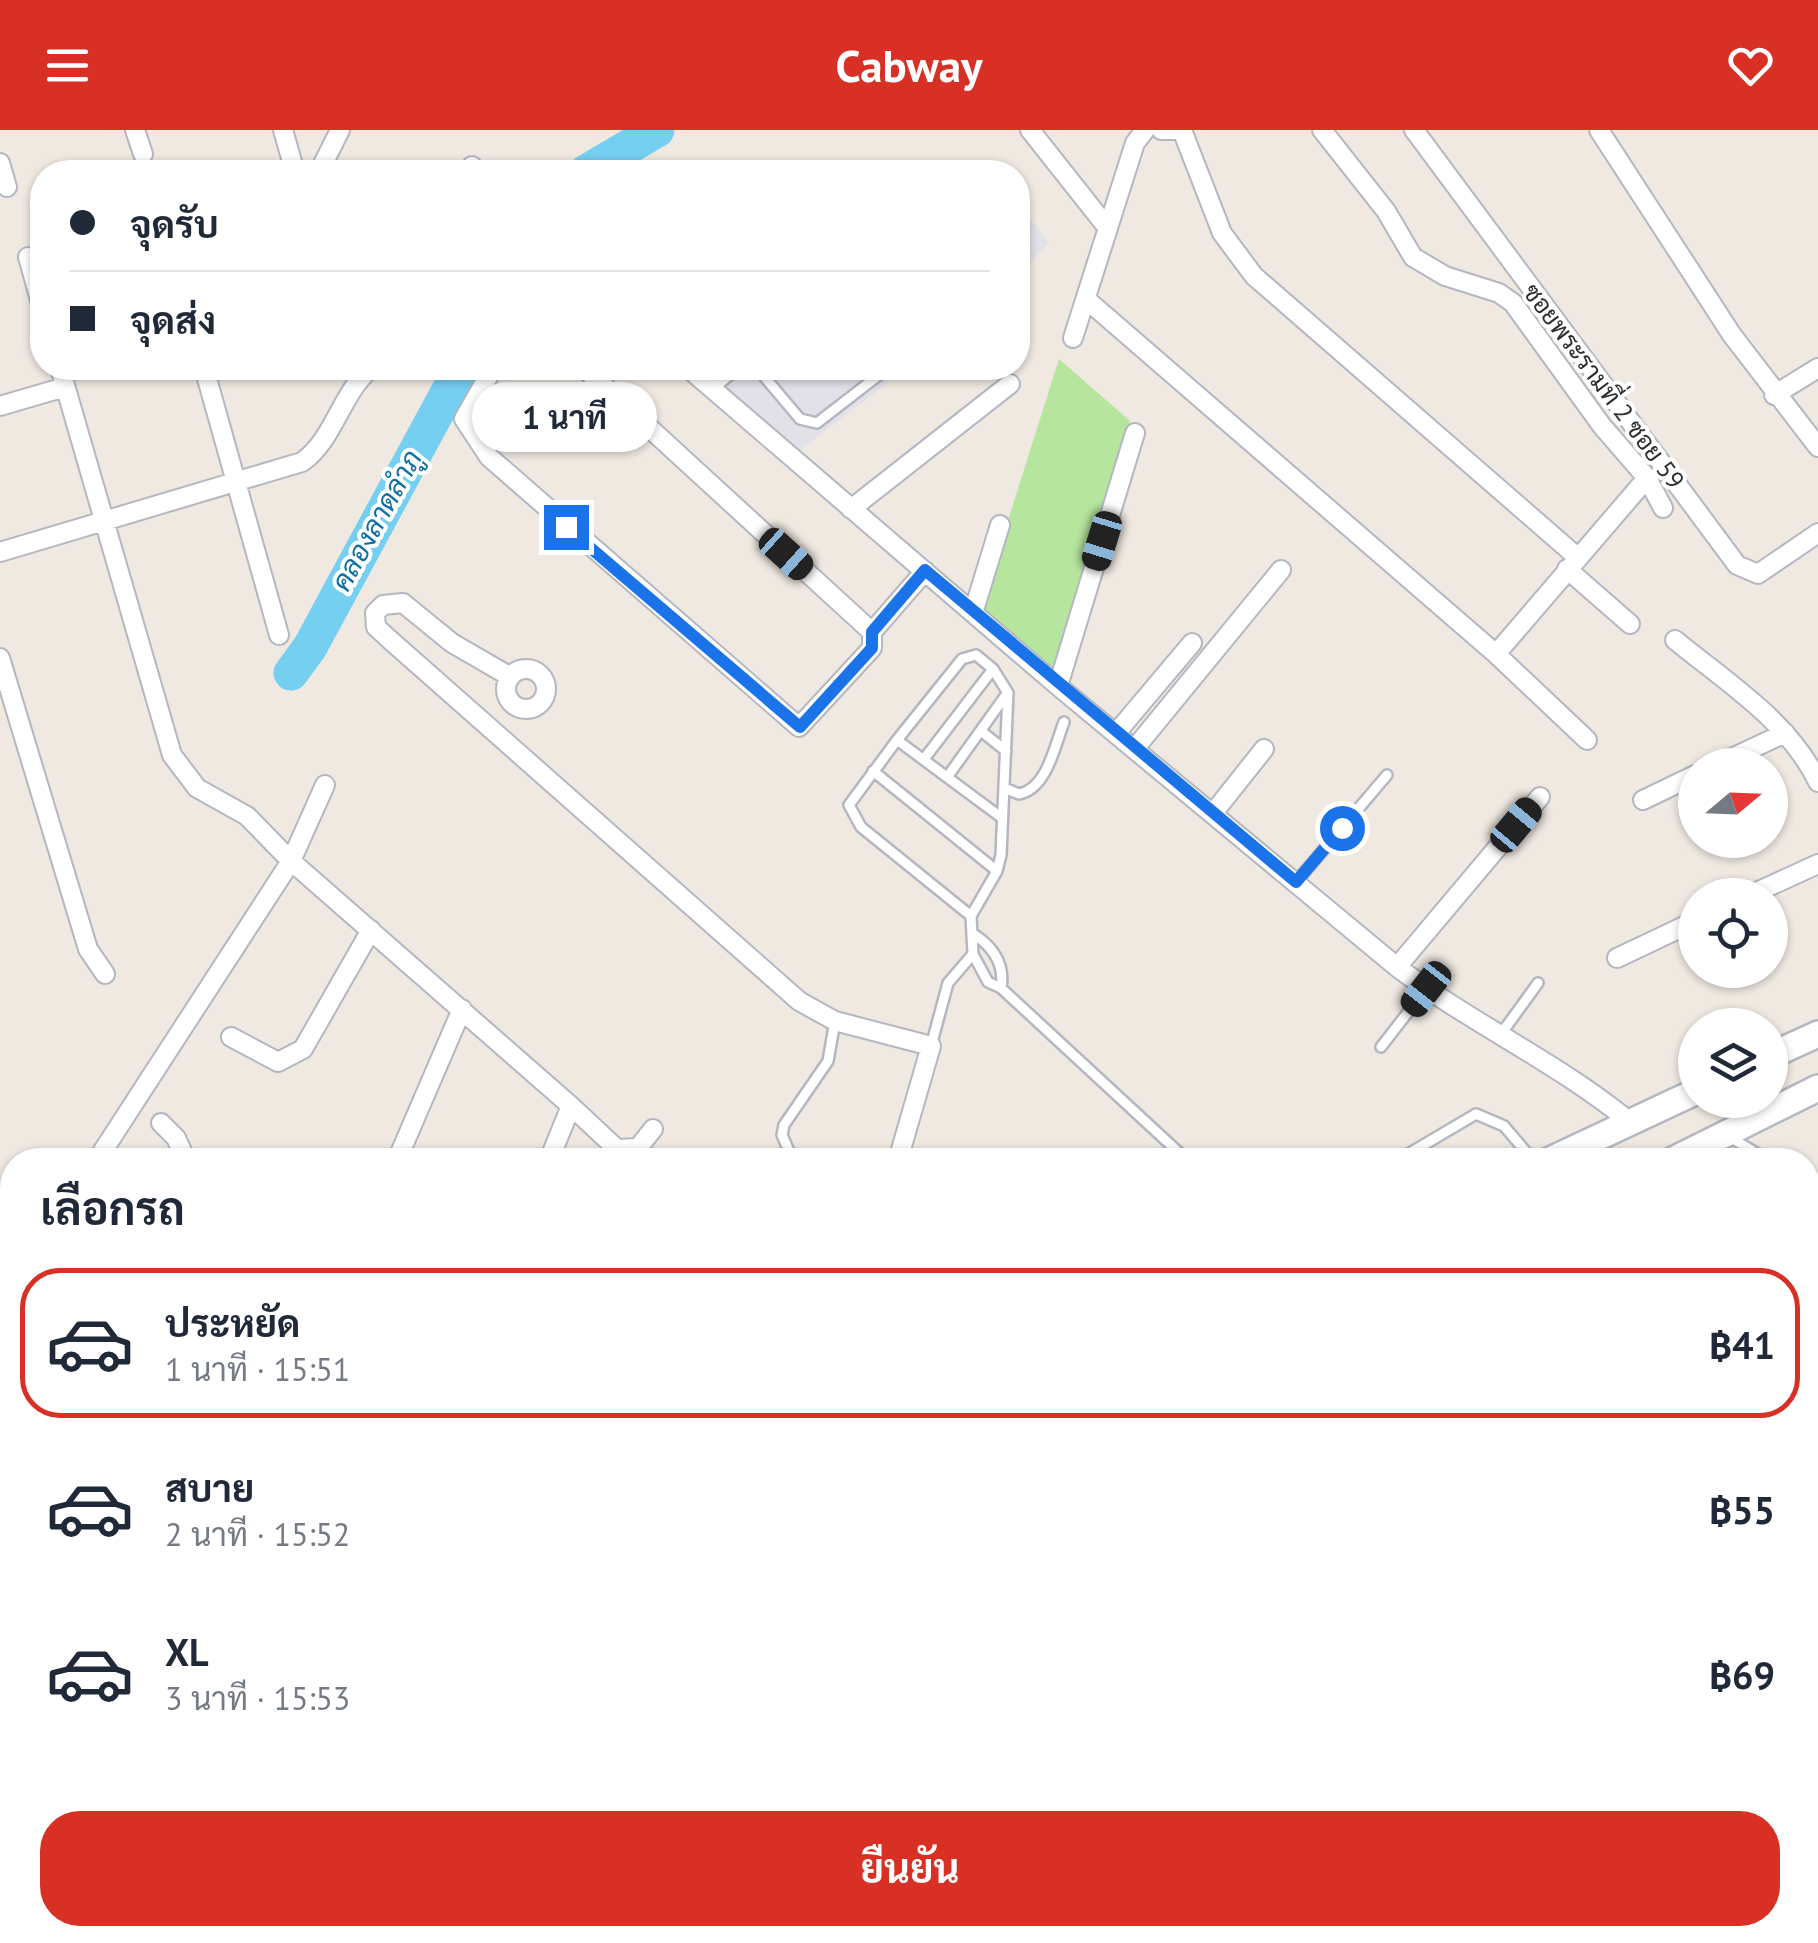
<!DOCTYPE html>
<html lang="th">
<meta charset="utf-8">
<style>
body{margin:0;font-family:"PT Sans",Sarabun,sans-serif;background:#f2f2f3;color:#1f2937;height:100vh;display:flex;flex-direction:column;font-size:38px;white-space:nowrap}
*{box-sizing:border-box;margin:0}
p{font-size:32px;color:#747a83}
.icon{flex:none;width:55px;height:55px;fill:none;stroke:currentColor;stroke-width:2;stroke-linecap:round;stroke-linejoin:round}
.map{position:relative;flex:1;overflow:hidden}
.side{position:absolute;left:0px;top:1018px;width:1820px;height:798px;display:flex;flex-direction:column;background:#fff;border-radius:40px 40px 0 0;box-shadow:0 2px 8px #0004}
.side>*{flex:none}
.hud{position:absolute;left:30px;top:30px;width:1000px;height:220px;border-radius:40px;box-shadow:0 2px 8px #0004;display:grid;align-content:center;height:220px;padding:0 40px;background:#fff}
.needle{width:65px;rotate:71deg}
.buttons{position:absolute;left:1678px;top:618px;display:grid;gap:20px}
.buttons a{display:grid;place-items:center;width:110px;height:110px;border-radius:50%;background:#fff;box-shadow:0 2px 8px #0004;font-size:50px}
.end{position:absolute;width:45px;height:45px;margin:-22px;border:12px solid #1a73e8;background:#fff;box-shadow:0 0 0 5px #fff}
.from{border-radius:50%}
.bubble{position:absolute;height:70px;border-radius:35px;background:#fff;box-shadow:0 2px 8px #0004;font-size:32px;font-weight:700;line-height:70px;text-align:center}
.car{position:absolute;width:30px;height:60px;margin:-30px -15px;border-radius:12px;box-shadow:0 0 8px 2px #0007;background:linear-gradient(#222 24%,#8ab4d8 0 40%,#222 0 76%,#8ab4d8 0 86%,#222 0)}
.hud b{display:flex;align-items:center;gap:35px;height:95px;font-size:38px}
.hud b+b{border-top:2px solid #e0e1e3}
.hud i{width:25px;height:25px;background:#1f2937}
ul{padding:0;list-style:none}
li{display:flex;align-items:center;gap:30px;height:150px;margin:0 20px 15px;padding:0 20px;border:5px solid transparent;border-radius:40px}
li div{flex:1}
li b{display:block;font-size:38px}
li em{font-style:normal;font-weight:700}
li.selected{border-color:#d93025}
li>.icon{width:90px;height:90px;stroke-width:1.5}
h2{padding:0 40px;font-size:45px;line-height:120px}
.primary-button{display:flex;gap:20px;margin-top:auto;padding:20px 40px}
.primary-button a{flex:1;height:115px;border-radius:40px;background:#d93025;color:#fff;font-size:40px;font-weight:700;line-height:115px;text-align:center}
header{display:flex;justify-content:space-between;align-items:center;height:130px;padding:0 40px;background:#d93025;color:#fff;font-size:45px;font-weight:700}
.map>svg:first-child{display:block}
.industrial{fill:#e3e1e8}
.green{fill:#b6e59e}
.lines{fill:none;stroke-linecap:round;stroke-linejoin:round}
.river{stroke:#75cff0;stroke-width:35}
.service-casing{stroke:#b4b7c1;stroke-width:14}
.minor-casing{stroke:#b4b7c1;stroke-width:22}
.secondary-casing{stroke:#b4b7c1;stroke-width:30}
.service{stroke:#fff;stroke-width:9}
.minor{stroke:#fff;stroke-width:18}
.secondary{stroke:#fff;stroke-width:25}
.route{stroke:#1a73e8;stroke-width:12}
.labels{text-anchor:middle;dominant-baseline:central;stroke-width:8;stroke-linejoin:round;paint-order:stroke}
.street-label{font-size:25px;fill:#2e2e2e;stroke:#fff}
.water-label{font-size:28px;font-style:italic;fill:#0d6fa3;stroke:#fff}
</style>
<header><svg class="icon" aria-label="menu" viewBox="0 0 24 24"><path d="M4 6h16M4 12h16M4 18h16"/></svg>Cabway<svg class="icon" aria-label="heart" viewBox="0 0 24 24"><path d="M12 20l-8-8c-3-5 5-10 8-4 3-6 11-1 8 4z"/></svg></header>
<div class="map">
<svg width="1818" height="1813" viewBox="0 0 1818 1813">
<rect width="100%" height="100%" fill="#efe9e1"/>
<path class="industrial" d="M1018 73 1049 113 1018 146Z
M707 238H907L796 323 701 242Z"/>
<path class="green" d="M1059 229 1130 291 1052 540 980 479Z"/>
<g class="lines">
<path class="river" d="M586 42 657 0
M291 543 310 517 461 238"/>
<g class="service-casing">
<path id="service" d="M757 238 800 289 817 293 888 238
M714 258 738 238
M981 601 1006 621
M897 610 962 529 976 525 993 539 1008 563 1001 725 997 741 971 786 973 824 988 852 1001 858 1187 1030
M924 629 993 539
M873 641 997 741
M948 646 1006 565
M1004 658 1019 664C1047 659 1055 615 1064 592
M1296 752 1387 645
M971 786 861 697 849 675 897 610 1002 688
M975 805C994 818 1005 835 1001 858
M1501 904 1538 853
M931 916 948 853 973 824
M1381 917 1426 859
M1728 1006 1768 1030
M130 1027 133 1030
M793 1030 782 1005 784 995 828 931 835 891
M1398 1030 1476 984 1504 996 1533 1030
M1808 1054 1818 1061
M1808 1281 1818 1291
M3 1315 12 1322
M1808 1733 1818 1727
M419 1802 427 1813
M843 1802 858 1813"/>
</g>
<g class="minor-casing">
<path id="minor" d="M135 0 143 24
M283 0 295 42
M1030 0 1106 96
M1161 0H1175
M1182 0 1222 103 1254 146 1576 426
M1322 0 1386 81 1413 127 1445 146 1499 163 1513 173 1602 296 1647 348 1663 378
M1414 0 1737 435 1758 444 1818 403
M1599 0 1732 205 1818 317
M0 33 7 57
M319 42 340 0
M469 42 472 36
M28 127 42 177
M1087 170 1496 524 1587 610
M1073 208 1135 13 1145 0
M60 238 172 625 197 658 247 686 291 731 571 976 549 1030
M204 238 279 505
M493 238 464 289 489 327 799 597 872 518V502L925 441
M584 238 872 502
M688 238 1058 556 1397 837C1472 894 1557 932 1630 992
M1774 265 1818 238
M0 276 65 257
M851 379 1010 254
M0 422 302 332C334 310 341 263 371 238
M1567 439 1630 494
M973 483 1000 395
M1675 510C1726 552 1789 591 1818 652
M1496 524 1647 348
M0 528 88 819 105 844
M506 559a20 20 0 1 1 40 0a20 20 0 1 1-40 0Z
M509 546 452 513 403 473 383 475 375 483 376 497 389 509 799 871 835 891 931 916 898 1030
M1058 556 1135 303
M1117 602 1192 513
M1136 617 1281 440
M1717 635 1785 603
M1643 670 1695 645
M1214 682 1264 619
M1750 765 1818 734
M1617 828 1695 791
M1397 837 1540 667
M231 907 278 932 303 919 371 800
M571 976 617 1019 638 1018 653 999
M161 993 176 1008 186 1030
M97 1030 291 731 325 655
M397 1030 462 879
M1808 1229 1818 1218
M1808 1444 1818 1451
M0 1682 12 1700
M737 1802 749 1813
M1354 1802 1366 1813
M1701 1802 1714 1813
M1394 1813 1404 1802
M1752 1813 1772 1805"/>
</g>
<g class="secondary-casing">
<path id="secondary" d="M1770 926 1818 904
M1550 1030 1695 962
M1673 1030 1818 958
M0 1793 12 1786
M94 1813 114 1802"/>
</g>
<use href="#service" class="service"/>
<use href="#minor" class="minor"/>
<use href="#secondary" class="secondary"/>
</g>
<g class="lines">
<path class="route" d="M566 397 800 597 872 518V502L925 440 1296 752 1342 698"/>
</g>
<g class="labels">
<g class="street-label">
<text transform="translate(1604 256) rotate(53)">ซอยพระรามที่ 2 ซอย 59</text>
</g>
<g class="water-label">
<text transform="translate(376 390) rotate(-61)">คลองลาดลำภู</text>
</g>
</g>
</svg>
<div class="buttons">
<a><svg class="needle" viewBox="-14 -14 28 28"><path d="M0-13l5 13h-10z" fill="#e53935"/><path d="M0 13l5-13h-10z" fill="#747a83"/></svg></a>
<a><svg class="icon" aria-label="locate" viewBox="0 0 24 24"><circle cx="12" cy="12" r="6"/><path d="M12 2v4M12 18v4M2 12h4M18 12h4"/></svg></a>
<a><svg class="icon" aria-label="layers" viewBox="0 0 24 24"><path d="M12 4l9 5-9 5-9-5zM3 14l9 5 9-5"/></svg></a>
</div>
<i class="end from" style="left:1342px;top:698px"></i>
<i class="end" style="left:566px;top:397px"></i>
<div class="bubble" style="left:472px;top:252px;width:185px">1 นาที</div>
<i class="car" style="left:1102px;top:411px;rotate:197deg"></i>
<i class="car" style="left:786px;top:424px;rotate:132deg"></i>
<i class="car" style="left:1516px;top:695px;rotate:40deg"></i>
<i class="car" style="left:1426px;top:859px;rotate:218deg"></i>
<div class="hud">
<b><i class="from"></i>จุดรับ</b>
<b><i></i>จุดส่ง</b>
</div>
<section class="side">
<h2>เลือกรถ</h2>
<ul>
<li class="selected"><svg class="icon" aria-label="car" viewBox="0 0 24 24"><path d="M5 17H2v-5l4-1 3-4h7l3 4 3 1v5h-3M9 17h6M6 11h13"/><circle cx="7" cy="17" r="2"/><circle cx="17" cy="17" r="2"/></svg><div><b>ประหยัด</b><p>1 นาที · 15:51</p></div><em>฿41</em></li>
<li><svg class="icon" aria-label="car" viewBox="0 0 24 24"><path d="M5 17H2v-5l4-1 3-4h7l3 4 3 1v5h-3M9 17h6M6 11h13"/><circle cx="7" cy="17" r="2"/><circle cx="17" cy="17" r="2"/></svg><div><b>สบาย</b><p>2 นาที · 15:52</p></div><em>฿55</em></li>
<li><svg class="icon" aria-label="car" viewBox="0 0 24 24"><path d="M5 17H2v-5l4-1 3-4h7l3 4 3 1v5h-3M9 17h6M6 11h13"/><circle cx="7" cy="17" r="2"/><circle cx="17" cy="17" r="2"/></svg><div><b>XL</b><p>3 นาที · 15:53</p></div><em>฿69</em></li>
</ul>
<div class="primary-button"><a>ยืนยัน</a></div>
</section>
</div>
